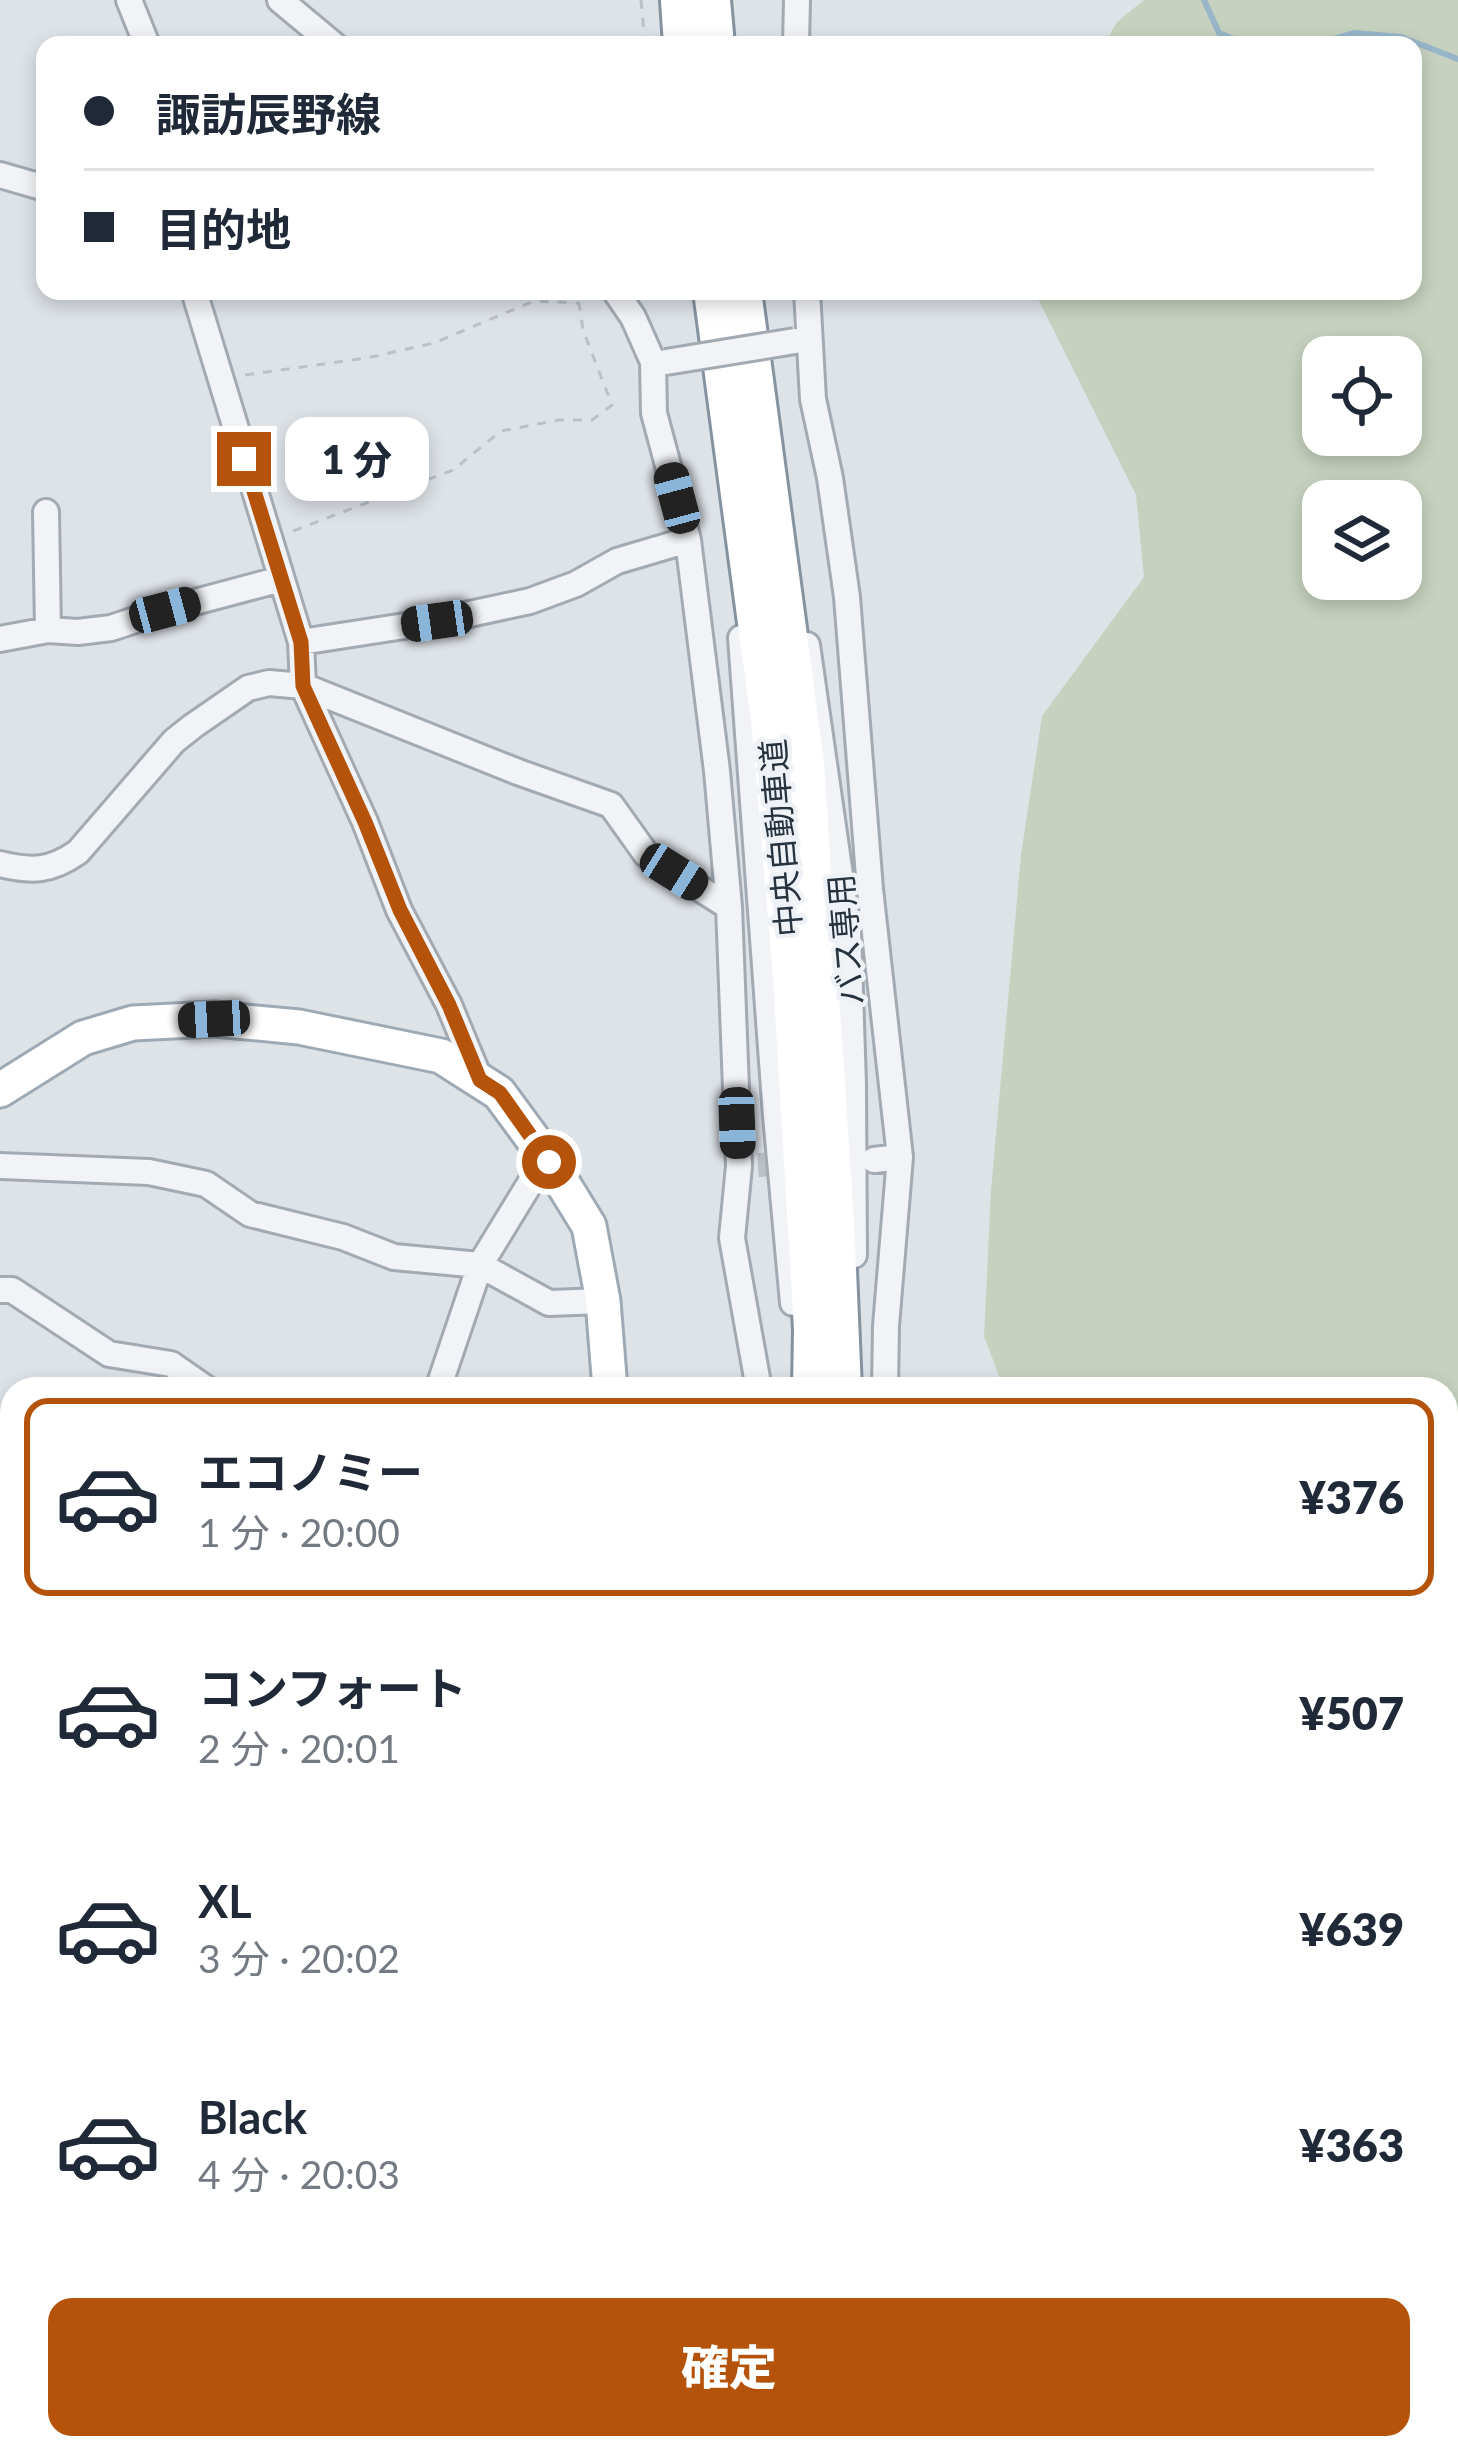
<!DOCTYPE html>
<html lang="ja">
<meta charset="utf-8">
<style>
body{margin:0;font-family:Lato,"Noto Sans JP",sans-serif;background:#f6f6f7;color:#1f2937;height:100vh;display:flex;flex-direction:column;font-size:45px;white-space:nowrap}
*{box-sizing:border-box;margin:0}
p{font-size:39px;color:#747a83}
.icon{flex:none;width:66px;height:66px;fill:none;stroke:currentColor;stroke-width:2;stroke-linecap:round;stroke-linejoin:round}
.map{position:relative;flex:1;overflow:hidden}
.side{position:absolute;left:0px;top:1377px;width:1458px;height:1083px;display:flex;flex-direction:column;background:#fff;border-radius:36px 36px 0 0;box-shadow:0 6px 18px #0003}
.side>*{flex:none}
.banner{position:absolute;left:36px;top:36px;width:1386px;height:264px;border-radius:24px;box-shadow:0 6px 18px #0003;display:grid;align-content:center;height:264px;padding:0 48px;background:#fff}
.buttons{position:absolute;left:1302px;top:336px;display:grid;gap:24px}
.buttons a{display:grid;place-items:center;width:120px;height:120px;border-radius:24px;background:#fff;box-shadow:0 6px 18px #0003;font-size:60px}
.end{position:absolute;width:54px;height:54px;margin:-27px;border:15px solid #b45309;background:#fff;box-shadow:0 0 0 6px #fff}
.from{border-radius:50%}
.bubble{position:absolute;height:84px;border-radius:24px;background:#fff;box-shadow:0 6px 18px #0003;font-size:39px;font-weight:800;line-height:84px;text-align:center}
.car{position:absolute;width:36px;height:72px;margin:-36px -18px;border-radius:15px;box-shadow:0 0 9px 3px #0007;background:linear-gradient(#222 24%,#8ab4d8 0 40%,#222 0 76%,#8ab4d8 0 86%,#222 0)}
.banner b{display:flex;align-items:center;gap:42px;height:114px;font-size:45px}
.banner b+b{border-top:3px solid #e0e1e3}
.banner i{width:30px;height:30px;background:#1f2937}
ul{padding:21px 0 0;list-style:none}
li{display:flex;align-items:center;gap:36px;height:198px;margin:0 24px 18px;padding:0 24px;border:6px solid transparent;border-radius:24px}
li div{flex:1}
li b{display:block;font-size:45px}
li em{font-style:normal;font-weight:800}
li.on{border-color:#b45309}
li>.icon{width:108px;height:108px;stroke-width:1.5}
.action{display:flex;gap:24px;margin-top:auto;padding:24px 48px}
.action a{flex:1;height:138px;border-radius:24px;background:#b45309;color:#fff;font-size:48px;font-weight:800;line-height:138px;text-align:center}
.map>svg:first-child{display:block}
.green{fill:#c6d2bf;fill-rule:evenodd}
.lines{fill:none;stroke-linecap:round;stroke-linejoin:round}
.stream{stroke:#98b5c9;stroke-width:6}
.minor-tunnel{stroke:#b9c0c6;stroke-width:24;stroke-dasharray:24 12;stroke-linecap:butt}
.minor-casing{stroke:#a3aab2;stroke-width:30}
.major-casing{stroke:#9da9b4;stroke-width:39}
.highway-casing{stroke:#85929f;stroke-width:42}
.path{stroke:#bcc1c6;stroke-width:3;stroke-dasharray:9 9;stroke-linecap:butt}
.minor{stroke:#f1f3f6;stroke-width:24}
.major{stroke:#fff;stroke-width:33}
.highway{stroke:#fff;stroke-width:36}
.minor-bridge-casing{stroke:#a3aab2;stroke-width:30;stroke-linecap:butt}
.minor-bridge{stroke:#f1f3f6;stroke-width:24}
.route{stroke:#b45309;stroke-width:15}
.labels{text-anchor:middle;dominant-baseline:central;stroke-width:9;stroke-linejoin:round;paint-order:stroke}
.street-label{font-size:33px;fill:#27323f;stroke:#eef2f6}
</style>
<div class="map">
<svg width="1458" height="2459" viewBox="0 0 1458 2459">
<rect width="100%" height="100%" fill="#dee3e8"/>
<path class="green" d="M1144 0H1458V2219L1446 2214V1389H1004L984 1336 991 1190 1021 855 1042 716 1144 577 1136 495 1034 291H1413V45H1104L1117 22ZM1323 357H1401V435H1323ZM1323 501H1401V579H1323Z
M1458 2244V2459H1254L1256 2448H1446V2251Z"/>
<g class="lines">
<path class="stream" d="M1204 0 1219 33 1249 45
M1311 45 1355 33 1401 37 1458 59
M0 2234H12"/>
<path class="minor-tunnel" d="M758 1165 800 1163"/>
<g class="minor-casing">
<path id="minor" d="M129 0 147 45
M280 0 334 45
M796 45 797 0
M0 175 45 188
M194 291 301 642 303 686 365 822 399 910 449 1005 480 1080
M615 291 633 317 653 362 654 413 688 540 717 771 729 907 739 1166 732 1238 757 1378 754 1389
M807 291 813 399 830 478 847 597 870 889 900 1157 874 1160
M46 512 48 630
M741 638 776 1116 793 1303
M0 639 48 630 78 632 111 628 165 610 281 579
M301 642 437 621 530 601 576 584 617 561 688 540
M807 645 848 931 853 1084 854 1255
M0 864C32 872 51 871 78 852L174 741 193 726 248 688 269 683 303 686 518 772 611 805 646 854 729 907
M0 1166 149 1172 206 1184 250 1214 343 1237 394 1257 480 1265 549 1303 603 1301
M0 1290H12L109 1354 171 1364 207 1389
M438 1389 480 1265 546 1157
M885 1389 886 1326 900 1157
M0 1451 12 1450
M0 1728 12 1722
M0 1860 12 1866
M1446 2162H1458
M0 2249 12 2248
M0 2289 12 2285
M316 2448V2459
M553 2448 560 2459
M781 2459 784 2448
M980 2459 985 2448"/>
</g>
<g class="major-casing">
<path id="major" d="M0 1090 83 1038 133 1023 214 1019 299 1027 441 1056 499 1093 549 1161 589 1226 603 1301 610 1389
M1446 2203 1458 2197
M1078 2448 1089 2459
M1167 2459 1177 2448"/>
</g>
<g class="highway-casing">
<path id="highway" d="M679 0 682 45
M712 0 716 45
M712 291 770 728 791 977 812 1329 811 1389
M743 291 806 764 836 1223 843 1389
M694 2459 697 2448
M729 2459 732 2448"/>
</g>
<path class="path" d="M641 0 645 45
M245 375 367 358 434 343 534 301 578 303
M293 531 453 470 501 431 559 420H592L612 405 583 330 577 291
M940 2448 943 2459"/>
<use href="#minor" class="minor"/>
<use href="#major" class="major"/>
<use href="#highway" class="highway"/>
<g class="minor-bridge-casing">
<path id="minor-bridge" d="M666 362 795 341"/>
</g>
<use href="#minor-bridge" class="minor-bridge"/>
</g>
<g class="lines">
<path class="route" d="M244 459 301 642 303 686 365 822 400 910 449 1005 480 1080 500 1093 549 1162"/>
</g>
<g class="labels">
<g class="street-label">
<text transform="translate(780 838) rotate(-95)">中央自動車道</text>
<text transform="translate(845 940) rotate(-95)">バス専用</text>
</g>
</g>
</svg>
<div class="buttons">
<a><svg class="icon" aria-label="locate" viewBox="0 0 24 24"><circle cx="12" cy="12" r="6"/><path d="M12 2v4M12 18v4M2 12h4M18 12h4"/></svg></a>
<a><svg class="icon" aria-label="layers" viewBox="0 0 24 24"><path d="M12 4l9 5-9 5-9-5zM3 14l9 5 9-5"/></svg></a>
</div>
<i class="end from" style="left:549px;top:1162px"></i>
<i class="end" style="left:244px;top:459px"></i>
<div class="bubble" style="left:285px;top:417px;width:144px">1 分</div>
<i class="car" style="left:677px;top:498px;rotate:345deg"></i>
<i class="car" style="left:165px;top:610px;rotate:75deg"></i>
<i class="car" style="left:437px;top:621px;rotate:262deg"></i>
<i class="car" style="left:674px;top:872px;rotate:122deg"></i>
<i class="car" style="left:214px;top:1019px;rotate:267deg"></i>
<i class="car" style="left:737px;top:1123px;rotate:178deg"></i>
<div class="banner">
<b><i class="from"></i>諏訪辰野線</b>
<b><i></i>目的地</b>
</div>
<section class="side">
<ul>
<li class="on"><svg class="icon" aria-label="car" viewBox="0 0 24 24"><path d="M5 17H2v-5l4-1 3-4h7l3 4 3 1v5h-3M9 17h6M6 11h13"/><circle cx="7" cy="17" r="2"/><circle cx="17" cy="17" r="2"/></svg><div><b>エコノミー</b><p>1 分 · 20:00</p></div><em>¥376</em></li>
<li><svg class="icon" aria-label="car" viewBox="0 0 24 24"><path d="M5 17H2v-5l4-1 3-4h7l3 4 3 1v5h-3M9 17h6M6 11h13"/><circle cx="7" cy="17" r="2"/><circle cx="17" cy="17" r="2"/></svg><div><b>コンフォート</b><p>2 分 · 20:01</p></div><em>¥507</em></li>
<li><svg class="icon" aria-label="car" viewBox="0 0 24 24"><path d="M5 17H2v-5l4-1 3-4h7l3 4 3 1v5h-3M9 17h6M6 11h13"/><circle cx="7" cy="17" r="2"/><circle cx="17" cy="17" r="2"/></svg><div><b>XL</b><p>3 分 · 20:02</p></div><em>¥639</em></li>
<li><svg class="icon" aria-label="car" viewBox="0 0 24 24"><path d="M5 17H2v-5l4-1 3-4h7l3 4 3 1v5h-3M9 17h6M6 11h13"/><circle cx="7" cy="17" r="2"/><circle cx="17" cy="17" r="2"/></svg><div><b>Black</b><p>4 分 · 20:03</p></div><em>¥363</em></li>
</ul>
<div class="action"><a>確定</a></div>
</section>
</div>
